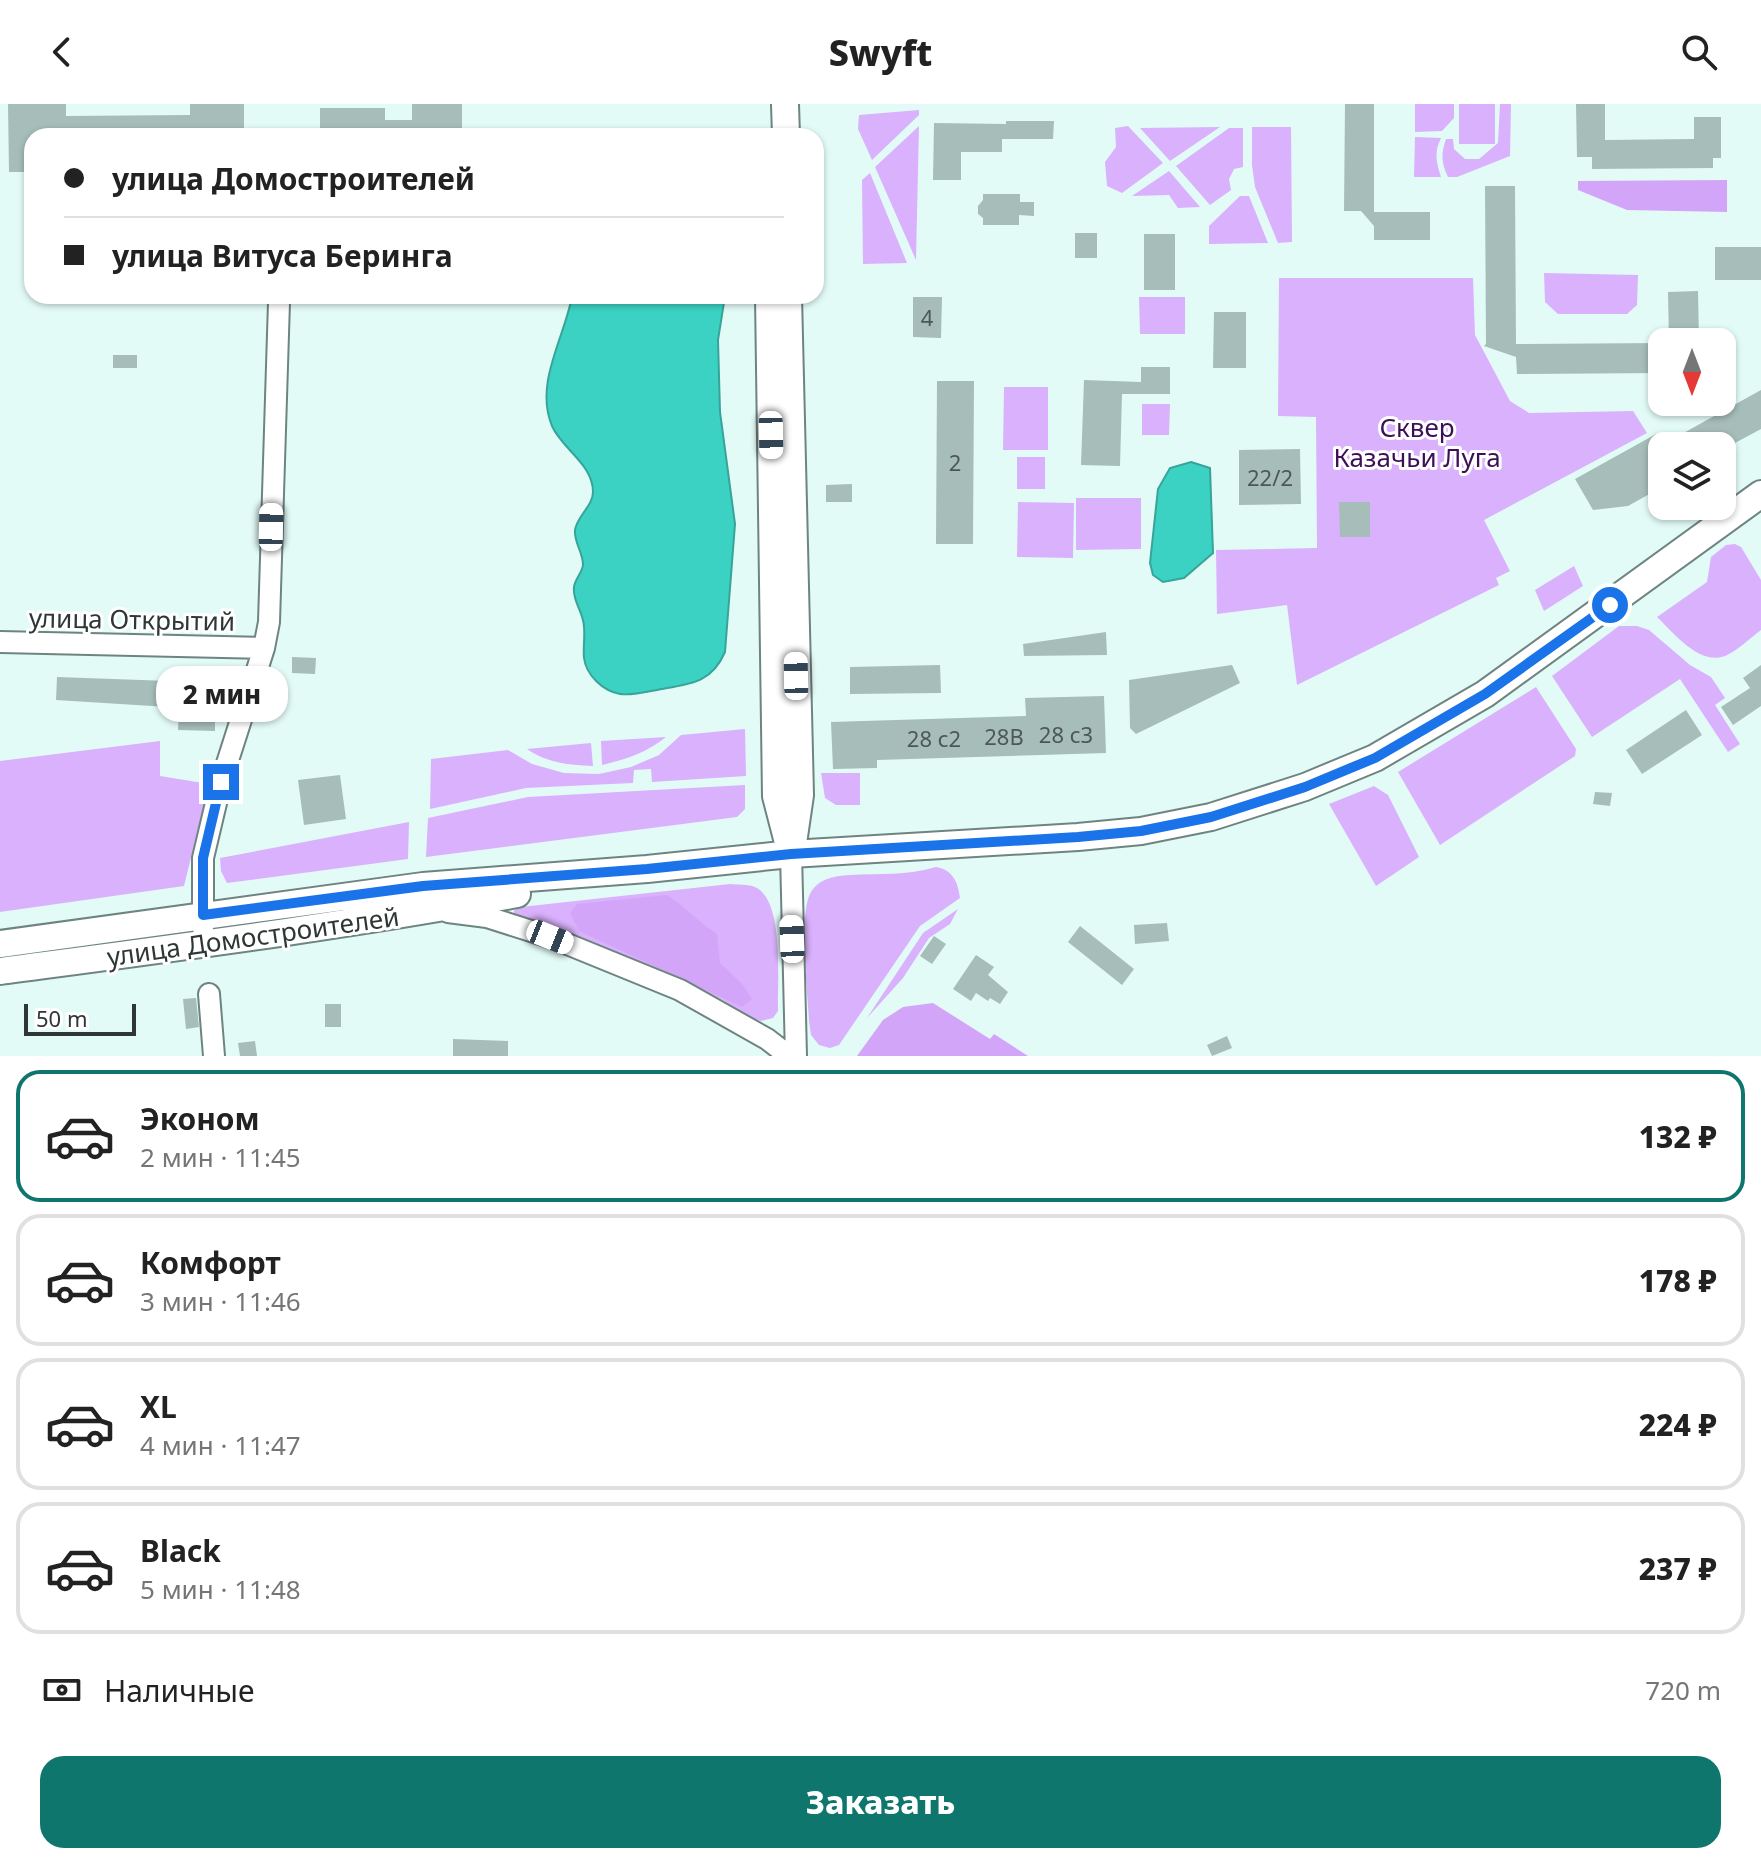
<!DOCTYPE html>
<html lang="ru">
<meta charset="utf-8">
<style>
body{margin:0;font-family:"Noto Sans",sans-serif;background:#f6f6f6;color:#222;height:100vh;display:flex;flex-direction:column;font-size:30px;white-space:nowrap}
*{box-sizing:border-box;margin:0}
p{font-size:26px;color:#767676}
.icon{flex:none;width:44px;height:44px;fill:none;stroke:currentColor;stroke-width:2;stroke-linecap:round;stroke-linejoin:round}
.map{position:relative;height:952px;overflow:hidden}
.details{display:flex;flex-direction:column;background:#fff;flex:1}
.details>*{flex:none}
.guide{position:absolute;left:24px;top:24px;width:800px;height:176px;border-radius:24px;box-shadow:0 2px 6px #0004;display:grid;align-content:center;height:176px;padding:0 40px;background:#fff}
.needle{width:52px;rotate:180deg}
.controls{position:absolute;left:1648px;top:224px;display:grid;gap:16px}
.controls a{display:grid;place-items:center;width:88px;height:88px;border-radius:16px;background:#fff;box-shadow:0 2px 6px #0004;font-size:40px}
.scale{position:absolute;left:24px;bottom:20px;width:112px;box-sizing:border-box;padding-left:8px;border:4px solid #2e3736;border-top:0;font-size:22px;line-height:28px;white-space:nowrap;color:#2e3736;-webkit-text-stroke:6px #fff;paint-order:stroke}
.end{position:absolute;width:36px;height:36px;margin:-18px;border:10px solid #1a73e8;background:#fff;box-shadow:0 0 0 4px #fff}
.from{border-radius:50%}
.bubble{position:absolute;height:56px;border-radius:24px;background:#fff;box-shadow:0 2px 6px #0004;font-size:26px;font-weight:800;line-height:56px;text-align:center}
.car{position:absolute;width:24px;height:48px;margin:-24px -12px;border-radius:10px;box-shadow:0 0 6px 2px #0007;background:linear-gradient(#fff 24%,#345 0 40%,#fff 0 76%,#345 0 86%,#fff 0)}
.guide b{display:flex;align-items:center;gap:28px;height:76px;font-size:30px}
.guide b+b{border-top:2px solid #e0e0e0}
.guide i{width:20px;height:20px;background:#222}
ul{padding:14px 0 0;list-style:none}
li{display:flex;align-items:center;gap:24px;height:132px;margin:0 16px 12px;padding:0 24px;border:4px solid #e0e0e0;border-radius:24px}
li div{flex:1}
li b{display:block;font-size:30px}
li em{font-style:normal;font-weight:800}
li.selected{border-color:#0f766e}
li>.icon{width:72px;height:72px;stroke-width:1.5}
.pay{display:flex;align-items:center;gap:20px;height:88px;padding:0 40px;font-size:30px}
.pay p{margin-inline-start:auto}
.cta{display:flex;gap:16px;margin-top:auto;padding:16px 40px}
.cta a{flex:1;height:92px;border-radius:24px;background:#0f766e;color:#fff;font-size:32px;font-weight:800;line-height:92px;text-align:center}
header{display:flex;justify-content:space-between;align-items:center;height:104px;padding:0 40px;background:#fff;font-size:36px;font-weight:800}
.map>svg:first-child{display:block}
.green{fill:#dab1fc}
.forest{fill:#d3a5f9}
.water{fill:#3bd2c3;stroke:#37a499;stroke-width:2}
.building{fill:#a6bdb9}
.lines{fill:none;stroke-linecap:round;stroke-linejoin:round}
.minor-casing{stroke:#6e8480;stroke-width:24}
.major-casing{stroke:#6e8480;stroke-width:30}
.minor{stroke:#fff;stroke-width:20}
.major{stroke:#fff;stroke-width:26}
.route{stroke:#1a73e8;stroke-width:10}
.labels{text-anchor:middle;dominant-baseline:central;stroke-width:6;stroke-linejoin:round;paint-order:stroke}
.number-label{font-size:22px;fill:#4c5857}
.park-label{font-size:26px;fill:#3d0f58;stroke:#fff}
.street-label{font-size:26px;fill:#2e3736;stroke:#fff}
</style>
<header><svg class="icon" aria-label="back" viewBox="0 0 24 24"><path d="M15 5l-7 7 7 7"/></svg>Swyft<svg class="icon" aria-label="search" viewBox="0 0 24 24"><circle cx="10" cy="10" r="6"/><path d="M15 15l6 6"/></svg></header>
<div class="map">
<svg width="1761" height="952" viewBox="0 0 1761 952">
<rect width="100%" height="100%" fill="#e3fbf7"/>
<path class="green" d="M1415 0H1454V14L1442 27 1415 28Z
M1459 0H1495V40H1459Z
M1500 0H1511L1510 52 1457 73H1448C1441 58 1441 50 1446 35H1453L1454 45 1465 55H1479L1498 39Z
M919 6V11L872 56 858 25 859 11Z
M919 22 916 156 875 63Z
M1128 22 1163 59 1122 89 1107 82 1105 58 1116 43 1115 24Z
M1220 23 1170 57 1140 24Z
M1252 23H1291L1292 138 1278 139 1255 83 1252 61Z
M1229 24H1243V63L1234 65 1229 75 1231 86 1210 101 1176 62Z
M1415 33 1441 34C1434 48 1436 58 1441 73H1414Z
M1169 67 1200 103 1178 104 1169 91 1132 92Z
M870 69 907 159 863 160 862 76Z
M1240 92H1249L1268 139 1209 140V122Z
M1544 169 1638 171 1637 201 1627 210H1558L1545 198Z
M1279 174H1473L1475 231 1510 297 1529 309 1633 307 1647 329 1484 416 1510 467 1496 474 1499 481 1297 581 1287 501 1217 510 1216 446 1317 444 1316 313 1278 312Z
M1139 193H1185V230H1140Z
M1004 283H1048V346H1003Z
M1142 300H1170L1169 331H1142Z
M1045 353V385H1017V353Z
M1076 394H1141V445L1076 446Z
M1018 398 1074 399 1073 454 1017 453Z
M1735 440 1741 443 1761 476V526C1750 534 1737 547 1725 552 1699 562 1673 528 1657 513L1707 478 1711 453 1726 441Z
M1574 462 1583 482 1544 507 1535 486Z
M1619 522H1637L1649 526 1690 561 1711 573 1725 594 1715 601 1740 640 1728 648 1680 575 1592 633 1552 572Z
M1536 583 1576 645 1575 652 1440 741 1398 668Z
M745 625 746 672 652 678 651 665 634 666 633 679 526 684 430 705 431 655 508 646 532 660 564 669 599 670 631 663 659 651 681 631Z
M666 633C646 649 627 655 602 661L601 637Z
M160 637V672L209 680 184 782 0 808V657Z
M591 639 593 662C569 661 547 659 527 645Z
M821 669H860V701H836L825 694Z
M745 681V705L737 713 426 753 428 714 528 693Z
M1374 682 1388 691 1419 753 1376 782 1329 700Z
M409 718 408 755 227 779 221 767 220 754Z
M936 763C953 766 958 778 960 794L920 822 839 941 830 944 819 941 811 931 809 917C808 890 798 809 811 788 820 774 835 772 850 771 879 769 907 772 936 763Z
M730 780C737 781 748 780 755 783 785 796 777 879 778 907L773 914 761 917 744 912 723 896 623 851 514 810V806L521 803Z
M958 805 950 820 929 834 903 874 867 914 923 829Z"/>
<path class="forest" d="M1727 76V108L1627 106 1578 86V77Z
M667 791C686 803 698 818 717 830L720 859 742 880 752 895 742 903 579 827 570 809 577 800Z
M933 899 990 935 994 930 1028 952H857L883 916 903 903Z"/>
<path class="water" d="M572 192H725L718 236 720 308 735 420 725 548C712 578 692 580 662 585 650 587 632 592 620 590 603 587 586 571 584 554 583 544 585 534 584 523 584 509 572 497 574 483 575 475 582 469 583 461 583 448 574 439 575 426 577 412 593 402 593 388 593 360 562 345 552 322 534 279 565 233 572 192Z
M1191 358 1210 364 1213 449 1184 474 1163 478 1153 471 1150 459 1158 385 1170 364Z"/>
<path class="building" d="M8 0H66V12L190 11V0H244V32H32V68H9Z
M412 0H462V32H320V4H385V16H412Z
M1345 0H1374V108H1430V136H1374V122L1361 107H1344Z
M1576 0H1605V36L1694 35V13H1721V54H1713V64L1592 65V53H1577Z
M1006 17H1054L1053 35H1002V48H961V76H933L934 19 1006 20Z
M1485 82H1515L1516 240 1662 239V269L1517 270 1516 253 1484 242 1486 240Z
M983 90H1020V98H1034V112L1019 111V121H983V114L978 110V102L983 96Z
M1075 129H1097V154H1075Z
M1144 130H1175V186H1144Z
M1715 143H1761V176H1715Z
M1698 187 1699 238H1669L1668 188Z
M913 193H942L941 234 913 233Z
M1214 208H1246V264H1213Z
M113 251H137V264H113Z
M1141 263H1170V290H1122L1120 362 1081 361 1084 276 1141 278Z
M937 277H974L973 440H936Z
M1761 286V325L1722 346V342H1662V383L1628 402 1593 406 1575 375 1656 330 1662 341Z
M1300 345 1301 400 1239 401V346Z
M852 380V398H826V381Z
M1339 398H1370V433H1340Z
M1106 528 1107 551 1024 552 1023 540Z
M292 553 316 554 315 570 292 569Z
M940 561 941 589 850 590V563Z
M1232 561 1240 579 1136 630 1130 624 1129 576Z
M1761 561V602L1733 621 1721 603 1750 584 1743 574Z
M57 573 169 577 168 603 56 596Z
M1104 592 1106 649 877 656V664L833 665 831 618 1026 612 1025 594Z
M179 605 215 606V627L178 626Z
M1686 606 1702 631 1642 670 1626 646Z
M340 671 346 715 304 721 298 676Z
M1595 688 1612 689 1610 702 1593 700Z
M1167 819 1169 837 1135 840 1134 821Z
M1080 822 1134 865 1122 881 1068 838Z
M934 832 946 840 932 860 920 852Z
M976 851 994 863 988 871 1008 888 1000 900 990 894 988 897 976 889 971 897 953 885Z
M196 894 199 923 186 925 183 895Z
M325 900H341V923H325Z
M1227 932 1232 944 1212 952 1207 941Z
M453 935 508 937V952H453Z
M255 937 257 952H240L238 939Z"/>
<g class="lines">
<g class="minor-casing">
<path id="minor" d="M0 538 264 544
M791 750 796 952
M448 808 487 813 550 833 680 886 767 935 789 952
M203 824V754L221 678 264 544 269 518 279 198
M209 890 214 952"/>
</g>
<g class="major-casing">
<path id="major" d="M785 0 786 32
M769 192 776 692 791 750
M788 192 800 691 793 739
M0 840 423 782 647 765 791 750 1078 733 1141 727 1211 713 1305 683 1375 654 1485 590 1761 390
M0 867C173 844 346 822 517 790"/>
</g>
<use href="#minor" class="minor"/>
<use href="#major" class="major"/>
</g>
<g class="lines">
<path class="route" d="M221 678 203 754V811L423 782 647 765 791 750 1078 733 1141 727 1211 713 1305 683 1375 654 1485 590 1610 501"/>
</g>
<g class="labels">
<g class="number-label">
<text x="927" y="213">4</text>
<text x="955" y="358">2</text>
<text x="1270" y="373">22/2</text>
<text x="1066" y="630">28 с3</text>
<text x="1004" y="632">28В</text>
<text x="934" y="634">28 с2</text>
</g>
<g class="park-label">
<text x="1417" y="323">Сквер<tspan x="1417" dy="30">Казачьи Луга</tspan></text>
</g>
<g class="street-label">
<text transform="translate(132 515) rotate(1)">улица Открытий</text>
<text transform="translate(253 832) rotate(-8)">улица Домостроителей</text>
</g>
</g>
</svg>
<div class="controls">
<a><svg class="needle" viewBox="-14 -14 28 28"><path d="M0-13l5 13h-10z" fill="#e53935"/><path d="M0 13l5-13h-10z" fill="#767676"/></svg></a>
<a><svg class="icon" aria-label="layers" viewBox="0 0 24 24"><path d="M12 4l9 5-9 5-9-5zM3 14l9 5 9-5"/></svg></a>
</div>
<div class="scale">50 m</div>
<i class="end from" style="left:1610px;top:501px"></i>
<i class="end" style="left:221px;top:678px"></i>
<div class="bubble" style="left:156px;top:562px;width:132px">2 мин</div>
<i class="car" style="left:771px;top:331px;rotate:179deg"></i>
<i class="car" style="left:271px;top:423px;rotate:1deg"></i>
<i class="car" style="left:796px;top:572px;rotate:359deg"></i>
<i class="car" style="left:550px;top:833px;rotate:112deg"></i>
<i class="car" style="left:792px;top:835px;rotate:358deg"></i>
<div class="guide">
<b><i class="from"></i>улица Домостроителей</b>
<b><i></i>улица Витуса Беринга</b>
</div>
</div>
<section class="details">
<ul>
<li class="selected"><svg class="icon" aria-label="car" viewBox="0 0 24 24"><path d="M5 17H2v-5l4-1 3-4h7l3 4 3 1v5h-3M9 17h6M6 11h13"/><circle cx="7" cy="17" r="2"/><circle cx="17" cy="17" r="2"/></svg><div><b>Эконом</b><p>2 мин · 11:45</p></div><em>132 ₽</em></li>
<li><svg class="icon" aria-label="car" viewBox="0 0 24 24"><path d="M5 17H2v-5l4-1 3-4h7l3 4 3 1v5h-3M9 17h6M6 11h13"/><circle cx="7" cy="17" r="2"/><circle cx="17" cy="17" r="2"/></svg><div><b>Комфорт</b><p>3 мин · 11:46</p></div><em>178 ₽</em></li>
<li><svg class="icon" aria-label="car" viewBox="0 0 24 24"><path d="M5 17H2v-5l4-1 3-4h7l3 4 3 1v5h-3M9 17h6M6 11h13"/><circle cx="7" cy="17" r="2"/><circle cx="17" cy="17" r="2"/></svg><div><b>XL</b><p>4 мин · 11:47</p></div><em>224 ₽</em></li>
<li><svg class="icon" aria-label="car" viewBox="0 0 24 24"><path d="M5 17H2v-5l4-1 3-4h7l3 4 3 1v5h-3M9 17h6M6 11h13"/><circle cx="7" cy="17" r="2"/><circle cx="17" cy="17" r="2"/></svg><div><b>Black</b><p>5 мин · 11:48</p></div><em>237 ₽</em></li>
</ul>
<div class="pay"><svg class="icon" aria-label="cash" viewBox="0 0 24 24"><path d="M3 7h18v10H3z"/><circle cx="12" cy="12" r="2"/></svg>Наличные<p>720 m</p></div>
<div class="cta"><a>Заказать</a></div>
</section>
